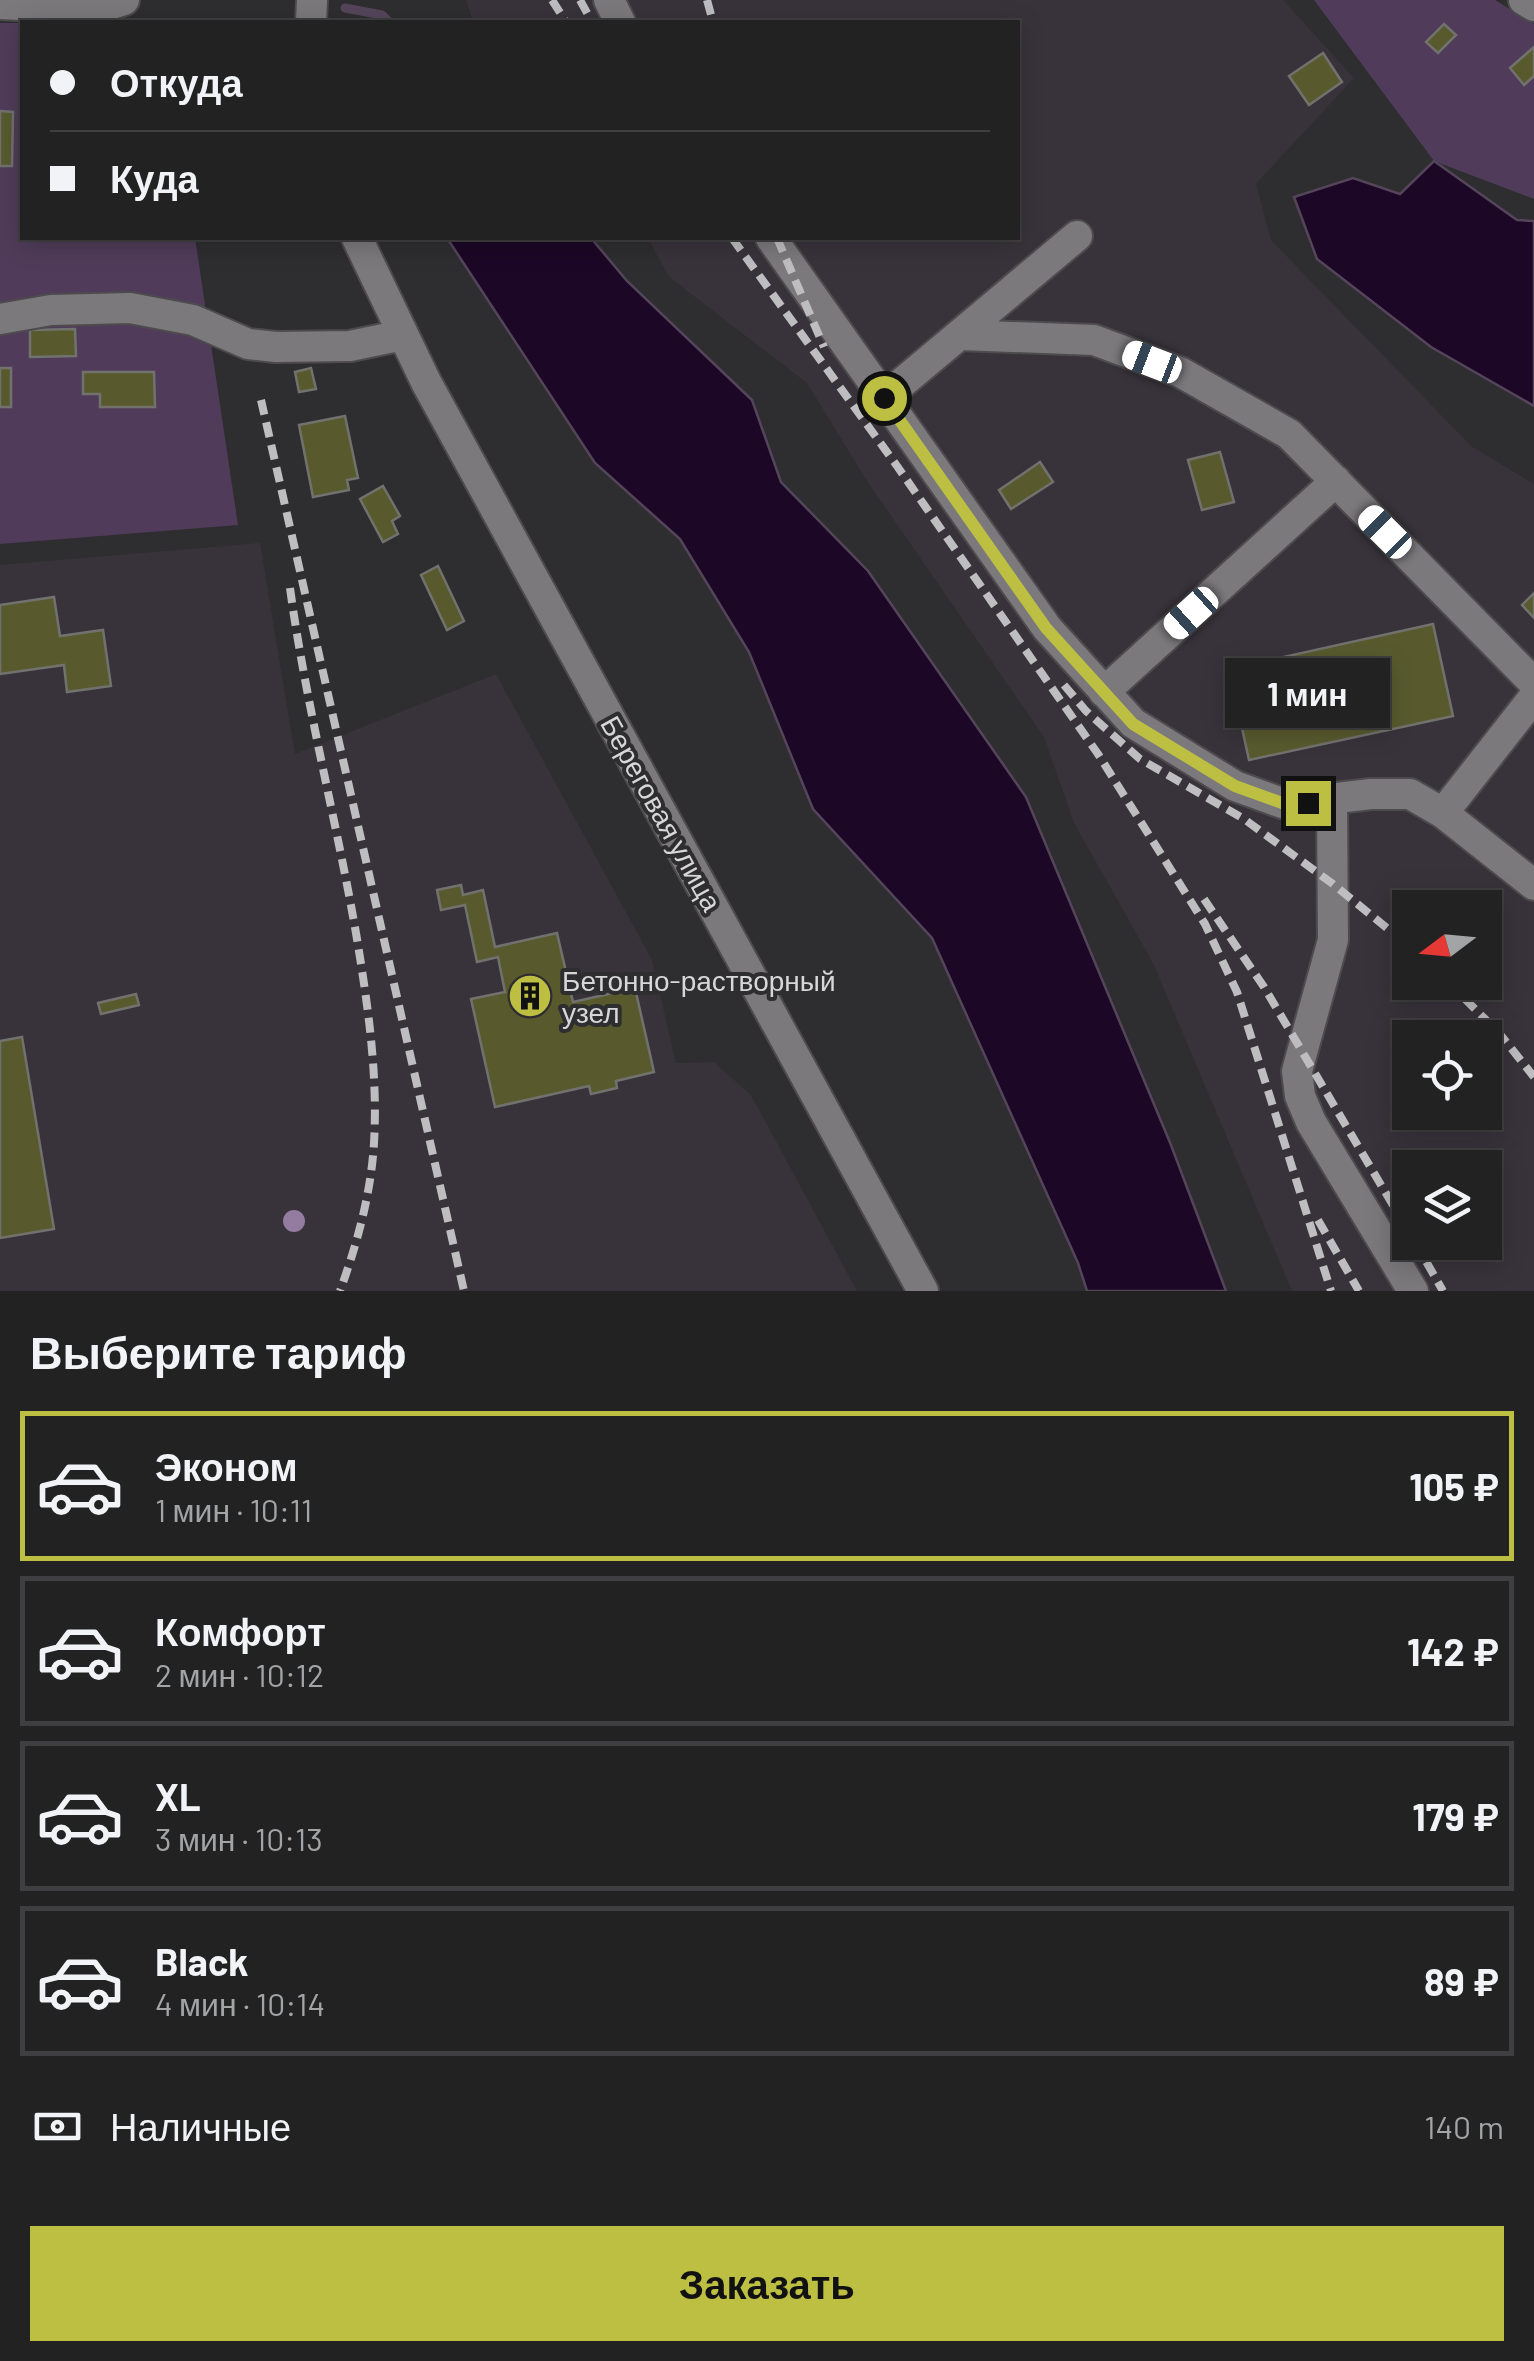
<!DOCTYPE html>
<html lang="ru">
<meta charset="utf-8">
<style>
body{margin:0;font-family:Barlow,sans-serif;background:#2a2a2b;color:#f1f3f6;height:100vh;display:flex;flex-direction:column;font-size:38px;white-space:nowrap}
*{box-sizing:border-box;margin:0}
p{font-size:32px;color:#a2a4a6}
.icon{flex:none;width:55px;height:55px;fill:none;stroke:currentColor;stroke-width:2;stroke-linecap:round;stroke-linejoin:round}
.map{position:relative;height:1291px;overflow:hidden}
.drawer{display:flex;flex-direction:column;background:#222223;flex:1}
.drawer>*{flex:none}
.top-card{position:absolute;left:20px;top:20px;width:1000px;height:220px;border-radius:0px;box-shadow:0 5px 25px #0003,0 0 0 2px #3f3f41;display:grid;align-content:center;height:220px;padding:0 30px;background:#222223}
.needle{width:65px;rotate:254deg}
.controls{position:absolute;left:1392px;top:890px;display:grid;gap:20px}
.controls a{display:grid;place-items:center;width:110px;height:110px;border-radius:0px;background:#222223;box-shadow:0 5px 25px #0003,0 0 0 2px #3f3f41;font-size:50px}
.end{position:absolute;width:45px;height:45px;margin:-22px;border:12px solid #bdbf43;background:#111;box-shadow:0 0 0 5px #111}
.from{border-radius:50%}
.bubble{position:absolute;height:70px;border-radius:0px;background:#222223;box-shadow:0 5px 25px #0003,0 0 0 2px #3f3f41;font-size:32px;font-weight:700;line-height:70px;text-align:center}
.car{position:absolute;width:30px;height:60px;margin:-30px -15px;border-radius:12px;box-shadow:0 0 8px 2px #0007;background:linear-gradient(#fff 24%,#345 0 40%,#fff 0 76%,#345 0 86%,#fff 0)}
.top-card b{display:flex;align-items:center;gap:35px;height:95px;font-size:38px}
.top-card b+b{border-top:2px solid #3f3f41}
.top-card i{width:25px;height:25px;background:#f1f3f6}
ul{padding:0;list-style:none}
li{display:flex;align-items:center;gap:30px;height:150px;margin:0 20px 15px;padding:0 10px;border:5px solid #3f3f41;border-radius:0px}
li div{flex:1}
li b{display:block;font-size:38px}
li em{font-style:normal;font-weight:700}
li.current{border-color:#bdbf43}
li>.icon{width:90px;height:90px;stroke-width:1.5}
h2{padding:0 30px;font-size:45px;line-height:120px}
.pay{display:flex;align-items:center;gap:25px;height:110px;padding:0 30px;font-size:38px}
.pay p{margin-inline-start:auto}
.button{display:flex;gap:20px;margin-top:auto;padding:20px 30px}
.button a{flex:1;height:115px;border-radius:0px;background:#bdbf43;color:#111;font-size:40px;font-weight:700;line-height:115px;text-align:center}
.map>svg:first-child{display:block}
.built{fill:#38333b;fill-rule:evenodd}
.green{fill:#503c5a}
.water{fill:#1c0726;stroke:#54455b;stroke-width:2.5}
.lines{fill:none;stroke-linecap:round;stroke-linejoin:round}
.stream{stroke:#54455b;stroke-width:9}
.building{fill:#585a2e;stroke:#71726e;stroke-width:2.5}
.minor-casing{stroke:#4d4b4d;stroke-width:34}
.minor{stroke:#7b797c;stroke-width:30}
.rail{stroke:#bebdbf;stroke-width:8;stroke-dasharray:15 8;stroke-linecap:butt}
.tree{fill:#937c9f}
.route{stroke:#bdbf43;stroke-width:12}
.labels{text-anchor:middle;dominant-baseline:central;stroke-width:8;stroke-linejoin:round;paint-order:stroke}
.street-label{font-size:28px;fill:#d7d6d8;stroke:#2e2d2f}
.poi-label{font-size:28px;fill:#d7d6d8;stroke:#2e2d2f;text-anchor:start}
</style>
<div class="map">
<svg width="1534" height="1291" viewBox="0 0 1534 1291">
<rect width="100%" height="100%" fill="#2e2d2f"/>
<path class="built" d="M466 0H1283L1354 78 1256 184 1271 240 1471 446 1534 484V1291H1292L1153 963 1074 823 1044 737 867 481 807 383 668 276 648 238H1018V22H473ZM1410 908H1485V982H1410ZM1410 1038H1485V1112H1410ZM1410 1168H1485V1242H1410Z
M260 543 295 754 496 674 652 960 676 1063 714 1062 751 1095 857 1291H0V565Z"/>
<path class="green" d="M1314 0H1495L1534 24V199L1434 161Z
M0 23H22V238H195L238 525 0 544Z"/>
<path class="water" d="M1434 161 1517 220 1534 221V406L1431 347 1317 259 1294 197 1353 178 1400 194Z
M447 238H591L627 281 752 400 781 482 868 571 1026 797 1171 1145 1226 1291H1087L1078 1263 932 938 813 809 749 652 680 539 595 463Z"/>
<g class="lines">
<path class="stream" d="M345 8 382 15 389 22"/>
</g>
<path class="building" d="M1444 24 1456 35 1438 53 1426 42Z
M1534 47V76L1524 85 1510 68Z
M1323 53 1342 82 1309 105 1289 76Z
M0 111 13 112 12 166H0Z
M75 329 76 356 30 357V330Z
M0 368H11V407H0Z
M311 368 316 389 299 392 295 372Z
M83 372H154L155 407H100V394H83Z
M345 416 358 478 347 480 349 490 313 497 299 425Z
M1220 452 1234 502 1202 510 1188 460Z
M1040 462 1053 482 1011 509 999 490Z
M383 486 400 516 392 521 398 534 383 542 360 499Z
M438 566 464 621 447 630 421 575Z
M1534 593V618L1522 605Z
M54 597 60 636 103 630 111 686 67 692 64 665 0 674V605Z
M1433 624 1453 716 1249 760 1229 669Z
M461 885 463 895 483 890 495 947 557 933 573 1002 635 988 654 1072 616 1081 617 1088 591 1094 589 1086 495 1107 471 999 505 992 498 957 477 962 465 905 441 910 437 890Z
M136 994 139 1005 101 1014 98 1003Z
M22 1037 54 1229 0 1238V1041Z"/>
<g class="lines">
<g class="minor-casing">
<path id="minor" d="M609 0 620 22
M1524 0 1534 6
M0 4 96 9 124 0
M311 22 312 0
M357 238 426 382 923 1291
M771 238 1047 628 1133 723 1235 786 1285 804 1371 794H1410L1443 813 1534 885
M0 319 51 310 130 308 193 320 248 344 276 347 350 346 403 335
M960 335 1094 340 1180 372 1289 434 1534 683
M884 398 1077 236
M1104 692 1336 481
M1332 801 1333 940 1297 1071 1300 1096 1311 1122 1413 1291
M1443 813 1534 697"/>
</g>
<use href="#minor" class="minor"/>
<path class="rail" d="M552 0 566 22
M580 0 592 22
M707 0 713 22
M732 238 897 466 1098 754 1205 924 1237 992 1331 1291
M777 238 824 347
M261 400 464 1291
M290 588C306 706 337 822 357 939 368 1006 378 1075 374 1143 371 1194 357 1244 340 1291
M1064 685 1086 711 1140 759 1244 819 1333 884 1410 947
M1204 899 1264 987 1410 1234
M1448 982 1499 1033 1534 1077
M1318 1220 1359 1291
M1415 1242 1443 1291"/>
</g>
<circle class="tree" cx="294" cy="1221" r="11"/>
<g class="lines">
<path class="route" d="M884 398 1046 628 1133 724 1235 786 1285 804 1308 803"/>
</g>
<defs>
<g id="building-disc" transform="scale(2.25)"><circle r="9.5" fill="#bdbf43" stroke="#2e2d2f"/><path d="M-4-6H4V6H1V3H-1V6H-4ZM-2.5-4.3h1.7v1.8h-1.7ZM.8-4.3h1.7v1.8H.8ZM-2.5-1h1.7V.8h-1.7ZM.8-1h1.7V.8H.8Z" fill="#111"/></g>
</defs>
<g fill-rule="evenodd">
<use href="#building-disc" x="530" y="996"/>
</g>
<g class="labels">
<g class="street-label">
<text transform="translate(662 813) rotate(61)">Береговая улица</text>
</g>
<g class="poi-label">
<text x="562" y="980">Бетонно-растворный<tspan x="562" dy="32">узел</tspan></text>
</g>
</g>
</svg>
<div class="controls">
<a><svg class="needle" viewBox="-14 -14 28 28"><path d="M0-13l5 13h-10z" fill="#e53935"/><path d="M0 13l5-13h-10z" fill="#a2a4a6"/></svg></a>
<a><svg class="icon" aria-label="locate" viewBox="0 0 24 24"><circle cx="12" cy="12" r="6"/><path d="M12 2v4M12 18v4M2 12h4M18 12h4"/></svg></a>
<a><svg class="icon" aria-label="layers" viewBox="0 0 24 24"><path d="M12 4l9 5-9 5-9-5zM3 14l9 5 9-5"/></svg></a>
</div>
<i class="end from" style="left:884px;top:398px"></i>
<i class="end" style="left:1308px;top:803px"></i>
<div class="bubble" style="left:1225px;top:658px;width:165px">1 мин</div>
<i class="car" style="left:1152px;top:362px;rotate:291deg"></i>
<i class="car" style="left:1385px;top:532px;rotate:315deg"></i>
<i class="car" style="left:1191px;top:613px;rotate:228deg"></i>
<div class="top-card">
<b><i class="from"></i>Откуда</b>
<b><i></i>Куда</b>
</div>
</div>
<section class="drawer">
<h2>Выберите тариф</h2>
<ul>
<li class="current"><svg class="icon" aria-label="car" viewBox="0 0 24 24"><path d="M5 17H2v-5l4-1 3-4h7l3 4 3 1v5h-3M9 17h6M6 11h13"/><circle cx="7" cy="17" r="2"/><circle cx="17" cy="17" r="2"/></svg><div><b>Эконом</b><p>1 мин · 10:11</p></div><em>105 ₽</em></li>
<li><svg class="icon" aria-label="car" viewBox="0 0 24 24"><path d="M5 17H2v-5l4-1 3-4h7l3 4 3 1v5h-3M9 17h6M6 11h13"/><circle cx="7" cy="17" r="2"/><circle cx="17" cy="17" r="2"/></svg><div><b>Комфорт</b><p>2 мин · 10:12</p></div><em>142 ₽</em></li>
<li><svg class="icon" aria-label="car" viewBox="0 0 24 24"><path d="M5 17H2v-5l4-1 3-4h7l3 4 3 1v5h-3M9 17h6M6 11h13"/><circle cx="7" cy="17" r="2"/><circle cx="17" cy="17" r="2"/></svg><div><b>XL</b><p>3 мин · 10:13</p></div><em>179 ₽</em></li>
<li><svg class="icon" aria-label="car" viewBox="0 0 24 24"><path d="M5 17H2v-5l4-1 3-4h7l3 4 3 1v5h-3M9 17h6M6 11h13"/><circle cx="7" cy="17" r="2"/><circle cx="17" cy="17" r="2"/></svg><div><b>Black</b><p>4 мин · 10:14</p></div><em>89 ₽</em></li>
</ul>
<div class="pay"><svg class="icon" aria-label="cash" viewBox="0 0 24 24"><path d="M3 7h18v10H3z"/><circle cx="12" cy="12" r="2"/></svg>Наличные<p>140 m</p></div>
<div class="button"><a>Заказать</a></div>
</section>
